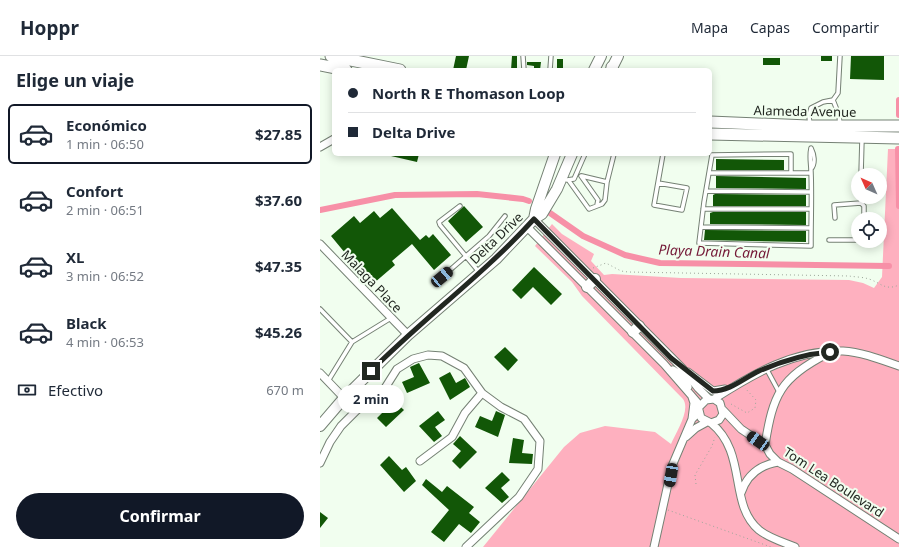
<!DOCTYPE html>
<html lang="es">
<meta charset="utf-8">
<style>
body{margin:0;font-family:"Noto Sans",sans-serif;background:#f2f2f3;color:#1f2937;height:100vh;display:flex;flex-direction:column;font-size:15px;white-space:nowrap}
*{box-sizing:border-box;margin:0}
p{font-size:13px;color:#747a83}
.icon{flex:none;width:22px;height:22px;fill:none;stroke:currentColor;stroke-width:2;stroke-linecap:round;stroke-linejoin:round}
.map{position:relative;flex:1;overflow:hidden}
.sheet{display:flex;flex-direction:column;background:#fff;width:320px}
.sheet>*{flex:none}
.top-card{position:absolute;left:12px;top:12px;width:380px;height:88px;border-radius:6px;box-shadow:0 2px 10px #0003;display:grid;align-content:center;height:88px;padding:0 16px;background:#fff}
.needle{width:26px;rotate:315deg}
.controls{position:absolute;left:531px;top:112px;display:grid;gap:8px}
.controls a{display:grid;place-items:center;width:36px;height:36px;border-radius:50%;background:#fff;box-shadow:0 2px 10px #0003;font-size:20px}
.end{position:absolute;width:18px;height:18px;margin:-9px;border:5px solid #222721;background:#fff;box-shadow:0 0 0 2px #fff}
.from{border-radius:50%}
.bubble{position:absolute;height:28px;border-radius:14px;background:#fff;box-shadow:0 2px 10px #0003;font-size:13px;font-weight:700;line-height:28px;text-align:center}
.car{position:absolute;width:12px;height:24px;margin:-12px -6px;border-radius:5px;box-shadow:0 0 3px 1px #0007;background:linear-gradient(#222 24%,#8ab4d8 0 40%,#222 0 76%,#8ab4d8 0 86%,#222 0)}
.top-card b{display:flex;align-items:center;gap:14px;height:38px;font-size:15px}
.top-card b+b{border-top:1px solid #e0e1e3}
.top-card i{width:10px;height:10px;background:#1f2937}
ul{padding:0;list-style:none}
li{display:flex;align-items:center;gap:12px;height:60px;margin:0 8px 6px;padding:0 8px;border:2px solid transparent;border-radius:6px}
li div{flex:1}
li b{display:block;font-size:15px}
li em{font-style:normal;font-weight:700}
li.active{border-color:#111827}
li>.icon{width:36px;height:36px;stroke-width:1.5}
h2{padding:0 16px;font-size:18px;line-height:48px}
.pay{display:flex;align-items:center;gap:10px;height:44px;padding:0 16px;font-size:15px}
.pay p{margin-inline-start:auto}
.action{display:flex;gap:8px;margin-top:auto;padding:8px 16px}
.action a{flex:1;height:46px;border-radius:24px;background:#111827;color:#fff;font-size:16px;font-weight:700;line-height:46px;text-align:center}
header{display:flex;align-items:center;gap:24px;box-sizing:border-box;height:56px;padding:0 20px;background:#fff;border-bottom:1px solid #e0e1e3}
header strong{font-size:19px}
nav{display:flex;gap:22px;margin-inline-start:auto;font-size:14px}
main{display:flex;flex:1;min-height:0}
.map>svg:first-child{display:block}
.green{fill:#feb0bf}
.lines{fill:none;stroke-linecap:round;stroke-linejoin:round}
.canal{stroke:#f790a7;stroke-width:6}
.building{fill:#125707}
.lane-casing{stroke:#758174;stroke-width:5.5}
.street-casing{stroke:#758174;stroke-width:9}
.secondary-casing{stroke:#758174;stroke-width:12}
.primary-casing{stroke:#758174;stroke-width:13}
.path{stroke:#9ca69a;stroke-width:1;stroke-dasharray:1 3;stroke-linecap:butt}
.lane{stroke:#fff;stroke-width:3.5}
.street{stroke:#fff;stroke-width:7}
.secondary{stroke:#fff;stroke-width:10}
.primary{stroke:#fff;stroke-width:11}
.route{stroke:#222721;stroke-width:5}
.labels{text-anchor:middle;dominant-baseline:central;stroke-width:4;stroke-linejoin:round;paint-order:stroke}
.street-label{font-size:13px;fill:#222721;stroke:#f1feef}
.water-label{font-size:14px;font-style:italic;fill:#731836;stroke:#f1feef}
</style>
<header>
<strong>Hoppr</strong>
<nav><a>Mapa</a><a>Capas</a><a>Compartir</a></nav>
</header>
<main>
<section class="sheet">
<h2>Elige un viaje</h2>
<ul>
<li class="active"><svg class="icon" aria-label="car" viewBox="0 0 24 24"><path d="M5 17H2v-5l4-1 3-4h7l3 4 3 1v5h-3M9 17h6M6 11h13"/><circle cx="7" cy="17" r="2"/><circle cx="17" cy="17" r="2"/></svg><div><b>Económico</b><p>1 min · 06:50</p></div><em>$27.85</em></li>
<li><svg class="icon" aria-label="car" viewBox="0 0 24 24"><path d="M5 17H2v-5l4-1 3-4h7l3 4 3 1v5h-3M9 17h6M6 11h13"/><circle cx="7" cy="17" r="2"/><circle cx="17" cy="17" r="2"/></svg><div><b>Confort</b><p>2 min · 06:51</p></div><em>$37.60</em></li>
<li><svg class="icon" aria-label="car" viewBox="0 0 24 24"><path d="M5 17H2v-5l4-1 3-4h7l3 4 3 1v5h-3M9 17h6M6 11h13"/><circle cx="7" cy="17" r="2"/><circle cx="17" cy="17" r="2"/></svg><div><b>XL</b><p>3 min · 06:52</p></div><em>$47.35</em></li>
<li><svg class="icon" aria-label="car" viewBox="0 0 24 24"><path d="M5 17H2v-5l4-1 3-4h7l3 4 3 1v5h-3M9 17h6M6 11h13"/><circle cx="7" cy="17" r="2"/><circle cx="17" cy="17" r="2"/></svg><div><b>Black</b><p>4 min · 06:53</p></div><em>$45.26</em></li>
</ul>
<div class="pay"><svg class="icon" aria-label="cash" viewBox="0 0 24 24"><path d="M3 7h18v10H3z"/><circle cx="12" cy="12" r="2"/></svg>Efectivo<p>670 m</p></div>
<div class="action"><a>Confirmar</a></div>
</section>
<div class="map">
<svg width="579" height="491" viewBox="0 0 579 491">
<rect width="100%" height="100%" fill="#f1feef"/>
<path class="green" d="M568 93H579V491H163L244 391 260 377 285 370 335 376 351 388C356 376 371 354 363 343L262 240 252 226 215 190 232 168 242 178 274 198 271 205 284 219 292 218 361 222 529 224 543 227 554 232 562 221Z"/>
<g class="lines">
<path class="canal" d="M579 59V44
M578 93 579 150
M0 154 75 139 157 138 203 143 209 145
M230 157 263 180 305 199 340 207 569 210"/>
</g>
<path class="building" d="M136 0H149L146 14H133Z
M192 0H197V14H191Z
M501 0H512V5H501Z
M531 0H564V24L530 23Z
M443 2H460V9H443Z
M237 3H243V14H237Z
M207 6H221L220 14H214V10L207 9Z
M71 98H99L97 106 71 100Z
M396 103 464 104V114H396Z
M396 120 486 122V133L396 132Z
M395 138 486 139V150H393V139Z
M144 150 163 171 146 186 128 165Z
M72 152 100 184 106 179 109 182 113 178 131 199 114 214 92 188 72 205 75 209 54 227 37 207 35 209 11 180 34 160 40 167 54 155 60 162Z
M393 156H486V169L390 168V157Z
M385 174 486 175V186L384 184Z
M214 211 242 238 231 249 213 231 201 243 192 234Z
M185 291 198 304 188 315 174 301Z
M99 307 110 327 87 337 82 326 94 321 90 311Z
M130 316 136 327 145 322 150 331 130 344 119 322Z
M66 338 84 354 66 371 57 362 66 353 59 345Z
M118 355 125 364 115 371 122 380 114 386 99 370Z
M176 355 185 359 178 381 155 371 160 360 172 365Z
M140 380 157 396 140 413 132 405 141 395 133 388Z
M193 382 204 384 202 397 213 398 212 408 189 407Z
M69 400 82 414 86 411 96 425 84 436 60 409Z
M182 416 190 424 181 432 189 441 182 447 165 432Z
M106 423 122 436 127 430 154 451 149 457 160 466 151 477 139 468 124 486 111 476 129 454 102 429Z
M0 456 8 462 0 472Z"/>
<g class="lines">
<g class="lane-casing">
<path id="lane" d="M203 0 204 14
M230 14 231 0
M513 44 519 59 520 69
M490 69 489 60 491 52 503 46 513 44 518 37 520 0
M491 113C496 107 494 98 491 92 489 101 491 107 491 116 492 139 491 162 491 185V190L379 187 384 146 392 99 471 98V117H491
M389 117H471
M541 119 542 83
M261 120 278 144 277 149
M262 120 287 126
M247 124 254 123 265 98
M249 125 269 153 282 148 285 144 287 126 294 98
M338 127 367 132 362 154 334 149 343 98
M386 135 491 136
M541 147 544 150V163
M140 150 119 166 120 169 159 216
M383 153H491
M515 162 514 149 541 147V141
M381 171 491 172
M509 184H538
M122 221 169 180 185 160
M0 253 32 286
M446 312 459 336
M8 325 32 286 71 262"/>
</g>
<g class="street-casing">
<path id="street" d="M0 91 14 83
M214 163 363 313 378 332 389 343
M207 171 344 308 377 346 381 362 391 367 399 364 403 358 400 347 394 343 386 344 379 351
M0 188 88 279
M353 314 362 320 368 331
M368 316 393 335 405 333
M0 317 24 342
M372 341 374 347 372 363
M394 343C433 318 475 293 523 295 542 296 562 304 579 310
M403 354 421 373 445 389 450 398 458 406 472 413 579 483
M391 367C428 397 408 448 439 474 449 482 463 486 475 491
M366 381 376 372 387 366
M445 389C453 339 460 322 507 298
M100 405 132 381 145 357 162 337
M0 407 10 386 21 370 36 355 65 332 77 313 93 303 108 299 122 300 144 312 162 337 181 351 204 363 220 385 218 413 199 441 146 491
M421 437C427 419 440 409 458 406
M334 491 352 410 372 363 379 356"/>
</g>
<g class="secondary-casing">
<path id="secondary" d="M274 14 281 0
M291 14 298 0
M214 163 216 153 235 98
M267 231 275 223
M313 276 319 270
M0 370 24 342 88 279 176 203 214 163 222 158 237 133 252 98"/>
</g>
<g class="primary-casing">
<path id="primary" d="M11 0 80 14
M0 9 26 14
M292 14V11
M390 66 488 70H579
M390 78 579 82"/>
</g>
<path class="path" d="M273 212 286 207 301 215 308 216 529 220C535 221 543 221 549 223 561 227 565 235 579 229
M411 348 427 357 435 352 436 344 425 332
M376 428 375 419 392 390 395 381
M348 454 451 491"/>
<use href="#lane" class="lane"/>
<use href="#street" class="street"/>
<use href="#secondary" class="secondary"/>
<use href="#primary" class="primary"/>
</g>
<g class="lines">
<path class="route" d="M51 315C104 262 164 218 214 163L351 302 393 335C410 335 424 322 439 315 462 305 485 298 510 296"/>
</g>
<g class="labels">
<g class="street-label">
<text transform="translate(485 55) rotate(1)">Alameda Avenue</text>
<text transform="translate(176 182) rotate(-44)">Delta Drive</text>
<text transform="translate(52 225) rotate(46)">Malaga Place</text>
<text transform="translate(514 426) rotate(33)">Tom Lea Boulevard</text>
</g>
<g class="water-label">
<text transform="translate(394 195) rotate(2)">Playa Drain Canal</text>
</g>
</g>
</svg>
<div class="controls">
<a><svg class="needle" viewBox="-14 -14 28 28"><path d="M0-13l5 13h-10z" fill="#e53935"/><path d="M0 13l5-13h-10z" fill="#747a83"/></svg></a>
<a><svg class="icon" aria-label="locate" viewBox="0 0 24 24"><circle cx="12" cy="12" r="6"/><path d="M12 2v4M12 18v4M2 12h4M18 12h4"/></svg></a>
</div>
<i class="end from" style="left:510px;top:296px"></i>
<i class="end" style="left:51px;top:315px"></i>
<div class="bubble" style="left:18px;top:329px;width:66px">2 min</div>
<i class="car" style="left:122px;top:221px;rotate:50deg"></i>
<i class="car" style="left:438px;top:385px;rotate:304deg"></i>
<i class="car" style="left:351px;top:419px;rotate:190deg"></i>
<div class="top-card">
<b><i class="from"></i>North R E Thomason Loop</b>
<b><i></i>Delta Drive</b>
</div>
</div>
</main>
